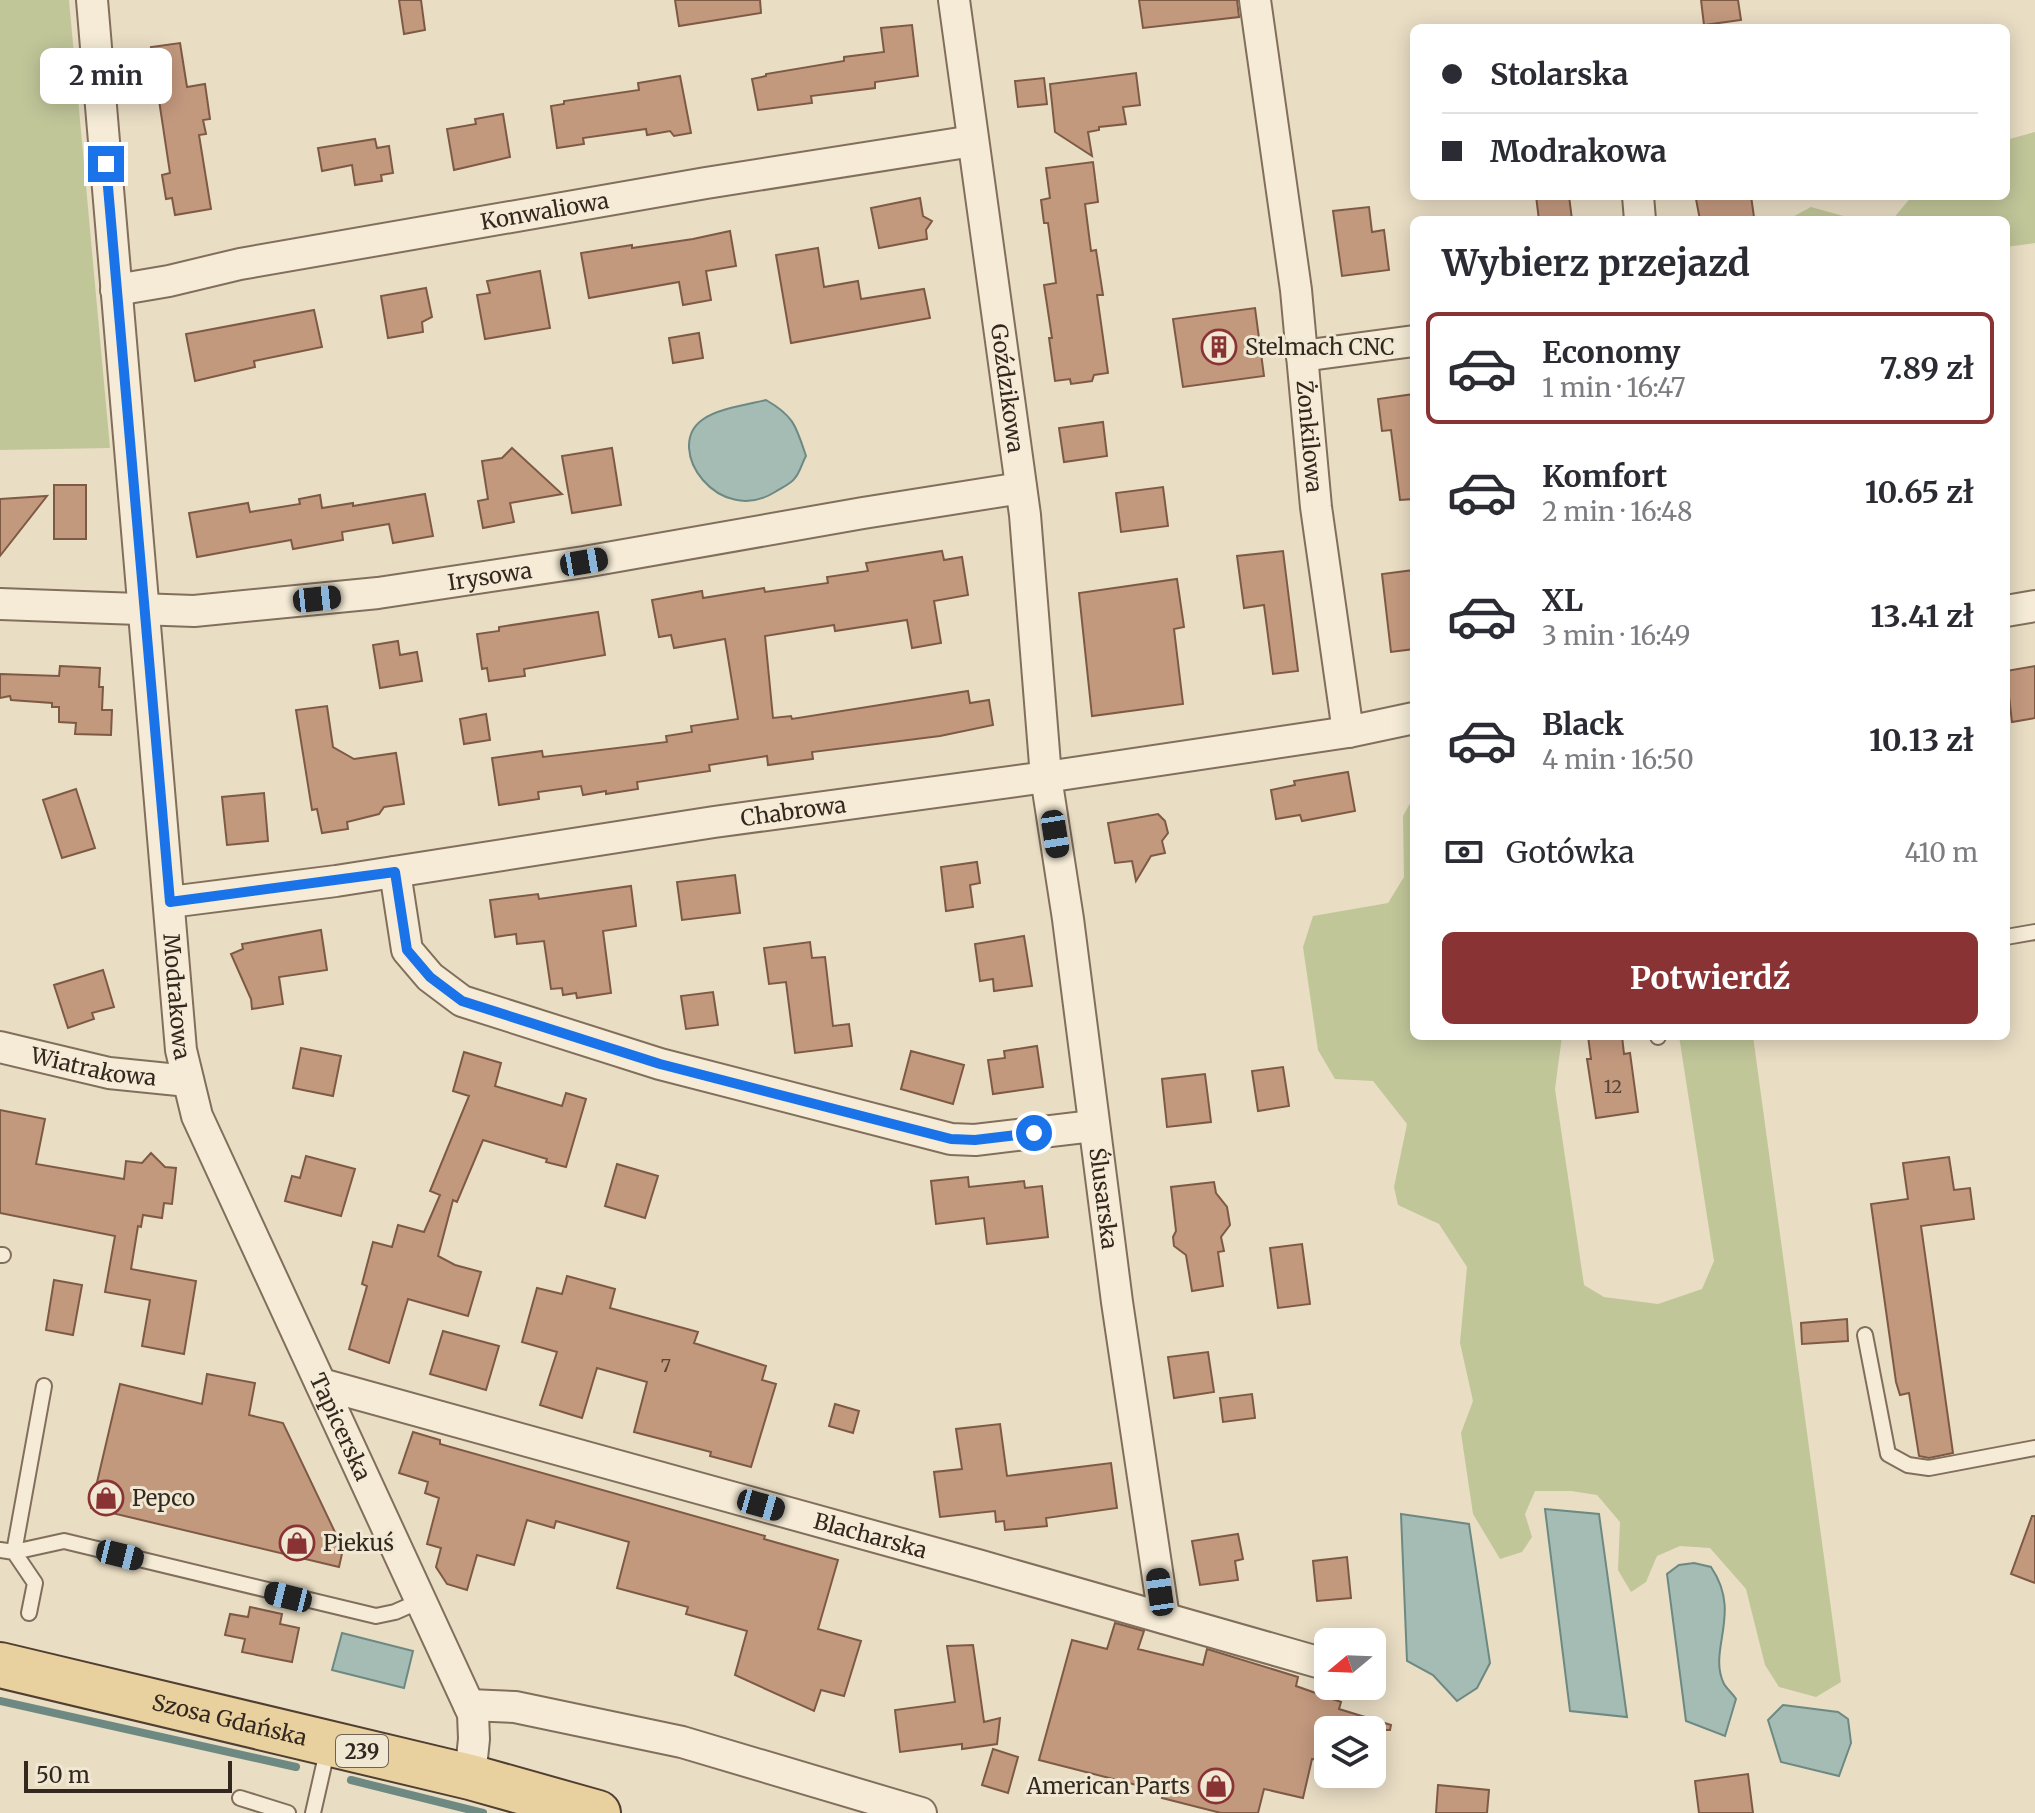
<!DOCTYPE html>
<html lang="pl">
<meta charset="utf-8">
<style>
body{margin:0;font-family:Merriweather,serif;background:#f2f2f3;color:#2b2b33;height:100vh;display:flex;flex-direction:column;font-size:30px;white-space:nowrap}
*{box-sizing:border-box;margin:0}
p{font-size:26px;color:#7c7c81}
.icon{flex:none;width:44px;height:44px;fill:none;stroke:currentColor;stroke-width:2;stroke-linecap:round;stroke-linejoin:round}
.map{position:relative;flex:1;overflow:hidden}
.drawer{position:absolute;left:1410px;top:216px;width:600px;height:824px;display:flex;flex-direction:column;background:#fff;border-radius:12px;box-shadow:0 4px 20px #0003}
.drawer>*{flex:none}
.hud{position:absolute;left:1410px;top:24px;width:600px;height:176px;border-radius:12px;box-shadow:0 4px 20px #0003;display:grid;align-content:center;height:176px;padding:0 32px;background:#fff}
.needle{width:52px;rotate:251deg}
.controls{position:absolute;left:1314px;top:1628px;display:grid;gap:16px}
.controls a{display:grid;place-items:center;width:72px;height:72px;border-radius:12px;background:#fff;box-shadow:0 4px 20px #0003;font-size:40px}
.scale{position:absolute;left:24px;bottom:20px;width:208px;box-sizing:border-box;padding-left:8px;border:4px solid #33281f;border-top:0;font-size:22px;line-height:28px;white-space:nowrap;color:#33281f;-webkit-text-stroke:6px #f1e8d3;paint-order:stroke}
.end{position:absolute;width:36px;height:36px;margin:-18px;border:10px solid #1a73e8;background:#fff;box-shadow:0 0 0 4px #fff}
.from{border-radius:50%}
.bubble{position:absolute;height:56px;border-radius:12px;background:#fff;box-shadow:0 4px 20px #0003;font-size:26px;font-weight:700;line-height:56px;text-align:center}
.car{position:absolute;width:24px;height:48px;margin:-24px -12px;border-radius:10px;box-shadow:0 0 6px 2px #0007;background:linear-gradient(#222 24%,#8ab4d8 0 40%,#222 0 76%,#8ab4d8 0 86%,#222 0)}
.hud b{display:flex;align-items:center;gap:28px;height:76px;font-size:30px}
.hud b+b{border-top:2px solid #e1e1e2}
.hud i{width:20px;height:20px;background:#2b2b33}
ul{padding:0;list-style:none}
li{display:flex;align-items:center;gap:24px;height:112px;margin:0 16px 12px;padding:0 16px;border:4px solid transparent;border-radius:12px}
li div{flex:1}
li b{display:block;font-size:30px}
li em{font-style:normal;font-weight:700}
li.on{border-color:#8a3335}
li>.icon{width:72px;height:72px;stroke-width:1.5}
h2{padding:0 32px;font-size:36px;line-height:96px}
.pay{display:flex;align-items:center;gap:20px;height:88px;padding:0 32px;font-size:30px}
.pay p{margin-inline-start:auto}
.cta{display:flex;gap:16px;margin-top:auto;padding:16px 32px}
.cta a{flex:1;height:92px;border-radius:12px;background:#8a3335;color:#fff;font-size:32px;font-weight:700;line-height:92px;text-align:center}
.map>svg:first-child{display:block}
.green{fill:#c1c699}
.water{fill:#a5bcb5;stroke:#6d8982;stroke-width:2}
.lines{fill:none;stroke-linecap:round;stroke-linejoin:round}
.stream{stroke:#6d8982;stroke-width:8}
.building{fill:#c3997e;stroke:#7e5a45;stroke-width:2}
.service-casing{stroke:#816f5c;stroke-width:18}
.minor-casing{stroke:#816f5c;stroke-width:34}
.primary-casing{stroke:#503e30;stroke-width:48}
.service{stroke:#f5ebd6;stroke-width:14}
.minor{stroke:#f5ebd6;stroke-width:30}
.primary{stroke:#e8d09f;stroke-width:44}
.route{stroke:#1a73e8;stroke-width:10}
.labels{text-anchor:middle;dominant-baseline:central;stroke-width:6;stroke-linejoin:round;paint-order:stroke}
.number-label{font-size:18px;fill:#574437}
.shield{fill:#f1e8d3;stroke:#6c6255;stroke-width:2}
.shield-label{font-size:20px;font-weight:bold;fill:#33281f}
.street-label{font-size:22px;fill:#33281f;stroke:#f1e8d3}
.poi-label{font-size:22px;fill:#33281f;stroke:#f1e8d3;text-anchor:start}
</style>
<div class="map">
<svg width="2035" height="1813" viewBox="0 0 2035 1813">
<rect width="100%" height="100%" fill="#e9ddc4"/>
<path class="green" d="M0 0H69L110 448 0 450Z
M2035 132V243L2006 247V220H1892L1912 196H2006V140Z
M1811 207 1858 220H1787Z
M1414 796V1036H1562L1555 1089 1584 1285 1604 1297 1658 1304 1702 1289 1714 1261 1679 1036H1753L1841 1682 1816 1697 1779 1687 1765 1665 1746 1589 1710 1548 1680 1546 1657 1556 1646 1582 1631 1592 1618 1570 1620 1522 1597 1495 1571 1491H1535L1525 1514 1532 1537 1522 1552 1500 1559 1473 1514 1461 1433 1473 1401 1460 1343 1467 1267 1439 1224 1398 1205 1394 1187 1407 1124 1373 1081 1335 1079 1318 1050 1303 947 1313 916 1388 903 1404 877 1403 816Z"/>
<path class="water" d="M766 400C794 416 796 426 806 456 802 463 800 472 795 478 791 484 781 488 775 492 719 527 663 449 702 420 716 409 749 404 766 400Z
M1545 1509 1599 1514 1627 1717 1570 1711Z
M1401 1514 1469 1524 1490 1663 1477 1688 1457 1701 1433 1675 1407 1661Z
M1694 1563 1711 1567C1743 1614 1707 1649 1724 1684 1727 1689 1733 1694 1736 1699L1725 1736 1686 1721 1667 1574 1679 1565Z
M342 1633 413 1651 404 1688 332 1670Z
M1783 1705 1838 1712 1848 1719 1851 1743 1839 1776 1781 1762 1768 1720Z"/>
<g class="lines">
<path class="stream" d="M0 1701 296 1767
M351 1780 483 1813"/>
</g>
<path class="building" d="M399 0H421L425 30 404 34Z
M675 0H760L761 13 679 26Z
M1139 0H1237L1239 17 1143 28Z
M1701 0H1738L1741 20 1704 25Z
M912 25 918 76 875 82V88L811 96 812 103 758 110 752 79 766 76V74L844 61V57L884 52 881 28Z
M180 43 187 87 205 84 210 119 203 120 206 134 199 135 211 209 175 215 172 198 166 199 162 175 170 173 151 47Z
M1136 73 1140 105 1123 107 1126 124 1099 127V130L1088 132 1092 156 1055 132 1050 84Z
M680 76 691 133 674 136 670 131 647 135 646 129 583 138 584 144 557 148 551 106 564 104V101L639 90 638 83Z
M1044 78 1047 104 1018 107 1015 81Z
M503 114 510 157 454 170 447 129 476 124 475 119Z
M375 139 377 148 389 146 393 173 381 175 382 181 355 185 352 165 322 171 318 148Z
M1093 162 1098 202 1085 204 1091 251 1096 250 1103 295H1097L1108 373 1094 375 1092 381 1071 384 1070 379 1055 381 1049 338H1052L1044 285 1056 283 1048 223H1044L1041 200 1050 198 1046 168Z
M1536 196H1569L1572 220H1539Z
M1716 196H1751L1754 217 1700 220 1696 199Z
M920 198 923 216 932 221 926 230 927 239 879 248 871 208Z
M1369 207 1372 232 1384 230 1389 270 1342 276 1333 211Z
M730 231 736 266 706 271 711 300 683 305 679 282 589 298 581 253 632 245V248L693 239Z
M818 248 824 287 858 281 861 299 924 289 930 318 791 343 776 255Z
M540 271 550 328 485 339 477 295 490 293 487 281Z
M426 288 432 317 422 322 423 332 388 338 381 296Z
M1255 308 1264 376 1183 387 1173 319Z
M314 310 322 347 254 361 255 367 195 381 186 334Z
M699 333 703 358 673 363 669 338Z
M1414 394V499L1400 500 1391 430 1382 431 1378 399Z
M1103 422 1107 456 1064 462 1059 428Z
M512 448 562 494 510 503 514 522 483 528 478 501 488 499 482 461 502 458Z
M612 448 621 505 572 513 562 456Z
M54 485H86V539H54Z
M1163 487 1168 526 1121 532 1116 493Z
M425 494 433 536 393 543 389 524 342 532 343 540 293 549 291 540 197 557 189 513 248 503 250 512 300 504 299 499 320 495 322 508 353 503V506Z
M47 496 0 556V499Z
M942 551 944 560 962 557 968 595 934 601 941 643 912 648 907 620 835 631 834 625 765 636 773 718 791 716 792 719 968 691 970 703 989 700 993 725 940 736 812 752 813 759 768 765 767 756 709 765 710 771 637 782 638 789 606 794V791L583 795 581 786 538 792 539 799 499 805 492 758 542 751 543 757 667 742 666 736 692 732 691 726 738 719 725 639 674 648 671 635 659 637 652 600 702 591 703 598 764 588 765 592 828 583 827 577 868 571 866 563Z
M1283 551 1298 671 1273 674 1264 605 1244 608 1237 556Z
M1414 570V649L1391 652 1382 574Z
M1177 579 1184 627 1174 629 1183 704 1092 716 1079 593Z
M598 612 605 655 524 669 525 676 489 681 487 668 482 669 477 634 499 631V627Z
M398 641 400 655 417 652 422 681 380 688 373 645Z
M60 666 100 668 99 687H103L102 710H112L111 735 75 734 76 723 59 722V707H52V703L11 700 10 696 0 698V674L59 676Z
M2035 666V718L2012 722 2006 671Z
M327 706 333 747 354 759 396 753 404 804 384 807 379 814 347 822 348 829 322 833 317 809 312 810 296 710Z
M486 714 490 740 464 744 460 719Z
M1348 772 1355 811 1302 821 1300 815 1276 819 1271 790 1295 785 1294 781Z
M76 789 95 848 62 858 43 800Z
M264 793 268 841 227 845 222 797Z
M1158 814 1165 821 1168 833 1162 841 1165 853 1151 856 1136 881 1132 861 1115 863 1108 823Z
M977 862 980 883 970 885 973 907 946 911 941 867Z
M735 875 740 913 682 920 677 882Z
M631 886 636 926 603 931 611 993 577 998 576 993 563 995 562 988 551 989 544 941 517 944 516 934 495 937 490 900 538 894 539 899Z
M321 930 327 970 279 977 283 1004 252 1009 251 999 231 954 243 949 242 944Z
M1024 936 1032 986 994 991 993 979 980 981 975 944Z
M810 942 812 958 825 957 833 1026 849 1024 852 1046 795 1053 786 982 769 984 764 948Z
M103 970 114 1007 92 1013 94 1019 68 1028 54 985Z
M713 992 718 1025 686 1029 681 996Z
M1588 1036H1622L1624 1054 1630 1053 1638 1112 1596 1118 1587 1059H1591Z
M1037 1046 1043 1087 993 1094 988 1060 1005 1058 1004 1051Z
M301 1048 341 1056 333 1096 293 1088Z
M911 1051 964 1065 953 1104 901 1089Z
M464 1052 501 1063 495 1086 562 1106 566 1093 586 1099 566 1167 546 1162 547 1159 483 1140 457 1202 453 1200 438 1256 455 1265 481 1272 468 1316 408 1299 389 1363 349 1349 367 1286 362 1284 373 1242 392 1247 398 1225 424 1232 440 1195 430 1191 469 1096 453 1091Z
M1283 1067 1289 1106 1258 1111 1252 1071Z
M1205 1074 1211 1122 1167 1127 1162 1079Z
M0 1110 45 1119 36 1164 124 1179 126 1161 142 1163 151 1153 165 1167 176 1168 172 1204 164 1203 162 1218 143 1215 141 1227 138 1226 131 1269 196 1281 184 1354 142 1346 150 1300 105 1292 115 1236 0 1213Z
M306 1156 355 1169 341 1216 285 1201 292 1176 300 1178Z
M1949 1157 1954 1190 1970 1188 1974 1219 1921 1226 1953 1453 1929 1458 1919 1456 1909 1393 1900 1395 1896 1382 1871 1204 1908 1199 1903 1163Z
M617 1164 658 1176 645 1218 605 1206Z
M968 1177 969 1187 1024 1181 1025 1188 1042 1186 1048 1237 987 1244 984 1218 936 1224 931 1181Z
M1214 1182 1216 1193 1227 1207 1230 1225 1221 1237 1224 1251 1218 1252 1223 1286 1192 1291 1186 1255 1174 1246 1173 1237 1176 1231 1171 1187Z
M1302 1244 1310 1304 1278 1308 1270 1248Z
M567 1276 615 1289 610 1308 698 1332 694 1343 766 1366 762 1380 776 1384 751 1467 710 1456 711 1452 634 1432 647 1382 597 1368 582 1418 540 1405 557 1352 522 1342 537 1288 562 1294Z
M54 1280 82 1285 73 1335 46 1330Z
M1847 1319 1848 1341 1802 1344 1801 1323Z
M443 1331 499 1346 486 1390 430 1374Z
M1208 1352 1214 1392 1174 1398 1168 1357Z
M207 1374 255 1383 249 1415 283 1423 343 1549 339 1567 91 1508 120 1384 202 1404Z
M1252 1394 1255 1418 1223 1422 1220 1398Z
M835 1404 859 1411 853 1433 829 1426Z
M1000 1424 1007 1476 1111 1463 1117 1508 1046 1518 1047 1526 1005 1530 1004 1521 996 1522 995 1511 940 1517 934 1472 962 1469 956 1429Z
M413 1432 440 1440V1444L765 1536 764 1539 838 1560 818 1629 861 1641 844 1696 821 1690 814 1711 735 1675 747 1631 686 1614 688 1607 617 1588 629 1542 556 1521 554 1528 527 1520 514 1565 477 1555 467 1590 447 1584 436 1567 441 1548 427 1544 439 1498 425 1493 428 1482 399 1473Z
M2032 1516H2035V1583L2011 1574Z
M1238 1534 1243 1559 1235 1561 1238 1580 1200 1585 1192 1541Z
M1347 1557 1351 1598 1317 1601 1313 1561Z
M250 1607 282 1614 280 1624 299 1628 292 1662 242 1652 245 1639 225 1635 230 1614 248 1617Z
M1115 1623 1144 1631 1138 1649 1203 1665 1207 1649 1298 1677 1296 1686 1341 1702 1339 1709 1391 1725 1390 1730H1328V1760L1312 1759 1303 1798 1264 1789 1258 1813H1221L1162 1798 1164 1792 1039 1760 1072 1640 1107 1649Z
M973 1645 984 1722 1000 1718 997 1744 962 1749V1744L900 1752 895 1710 955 1702 947 1646Z
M993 1749 1018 1757 1008 1793 982 1785Z
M1748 1774 1753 1813H1699L1695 1781Z
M1438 1785 1489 1790 1487 1813H1436Z"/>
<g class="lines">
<g class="service-casing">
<path id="service" d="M2006 937 2035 932
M1658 1036V1037
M0 1255H3
M1865 1335 1888 1454 1908 1465 1929 1468 2035 1448
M0 1550 14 1552 64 1541 376 1616 395 1612 420 1601
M29 1613 35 1583 14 1552 44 1386
M240 1798 288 1813
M313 1813 328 1747"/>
</g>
<g class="minor-casing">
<g id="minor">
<path id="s1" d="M92 0 181 1050 197 1116 473 1714 474 1739 470 1777"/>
<path id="s2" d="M954 0 1025 515 1046 777 1068 919 1117 1302 1164 1618"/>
<path id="s3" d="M1255 0 1296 290 1316 507 1348 732"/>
<path d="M1638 196 1640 220"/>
<path id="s4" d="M116 290 169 281 240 264 706 183 973 141"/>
<path d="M1302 356 1414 341"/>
<path id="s5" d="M0 604 194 611 378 593 584 562 863 513 1021 488"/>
<path d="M2006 611 2035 606"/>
<path d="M395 872 407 950 430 977 462 1001 660 1064 951 1139 975 1140 1093 1126"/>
<path id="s6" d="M170 902 336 881 714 822 1046 777 1348 732 1414 718"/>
<path id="s7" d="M0 1047 109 1073 188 1081"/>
<path id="s8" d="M321 1384 981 1566 1328 1665"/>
<path d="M469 1705 515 1707 682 1742 921 1813"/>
</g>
</g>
<g class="primary-casing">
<g id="primary">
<path id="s9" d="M0 1665 470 1777 598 1813"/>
</g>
</g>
<use href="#service" class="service"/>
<use href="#minor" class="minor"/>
<use href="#primary" class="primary"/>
</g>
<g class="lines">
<path class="route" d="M106 164 170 902 395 872 407 950 430 977 462 1001 660 1064 951 1139 975 1140 1034 1133"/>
</g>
<defs>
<g id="building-ring" transform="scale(1.8)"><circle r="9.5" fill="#f1e8d3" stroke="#8a3335" stroke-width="1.5"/><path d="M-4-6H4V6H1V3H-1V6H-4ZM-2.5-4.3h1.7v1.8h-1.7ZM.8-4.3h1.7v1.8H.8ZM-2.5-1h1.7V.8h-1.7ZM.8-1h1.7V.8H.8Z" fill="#8a3335"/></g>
<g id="shop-ring" transform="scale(1.8)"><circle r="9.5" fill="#f1e8d3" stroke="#8a3335" stroke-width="1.5"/><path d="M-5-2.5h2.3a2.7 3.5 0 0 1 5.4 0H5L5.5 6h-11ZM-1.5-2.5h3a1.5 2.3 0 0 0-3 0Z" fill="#8a3335"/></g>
</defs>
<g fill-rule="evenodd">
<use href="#building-ring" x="1219" y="347"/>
<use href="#shop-ring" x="106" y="1498"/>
<use href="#shop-ring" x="297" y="1543"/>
<use href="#shop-ring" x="1216" y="1786"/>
</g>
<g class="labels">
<g class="number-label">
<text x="1613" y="1086">12</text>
<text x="666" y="1365">7</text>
</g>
<rect class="shield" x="336" y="1735" width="52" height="32" rx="6"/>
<g class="shield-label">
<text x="362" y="1751">239</text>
</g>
<g class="street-label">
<text stroke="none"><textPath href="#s4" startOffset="436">Konwaliowa</textPath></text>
<text stroke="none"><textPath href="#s2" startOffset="392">Goździkowa</textPath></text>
<text stroke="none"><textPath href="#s3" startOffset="440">Żonkilowa</textPath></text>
<text stroke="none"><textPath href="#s5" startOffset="492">Irysowa</textPath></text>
<text stroke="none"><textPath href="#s6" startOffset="630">Chabrowa</textPath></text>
<text stroke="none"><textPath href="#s1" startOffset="1000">Modrakowa</textPath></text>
<text stroke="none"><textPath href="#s7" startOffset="96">Wiatrakowa</textPath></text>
<text stroke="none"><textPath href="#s2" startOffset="1208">Ślusarska</textPath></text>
<text stroke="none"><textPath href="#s1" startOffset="1464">Tapicerska</textPath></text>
<text stroke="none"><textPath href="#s8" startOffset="570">Blacharska</textPath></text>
<text stroke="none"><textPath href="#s9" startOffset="236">Szosa Gdańska</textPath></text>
</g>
<g class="poi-label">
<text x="1245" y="347">Stelmach CNC</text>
<text x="132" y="1498">Pepco</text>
<text x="323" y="1543">Piekuś</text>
<text x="1190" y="1786" text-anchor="end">American Parts</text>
</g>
</g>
</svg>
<div class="controls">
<a><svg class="needle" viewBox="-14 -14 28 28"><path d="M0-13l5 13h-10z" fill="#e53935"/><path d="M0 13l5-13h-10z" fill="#7c7c81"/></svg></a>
<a><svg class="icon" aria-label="layers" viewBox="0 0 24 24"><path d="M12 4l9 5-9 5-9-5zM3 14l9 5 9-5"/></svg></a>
</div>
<div class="scale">50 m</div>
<i class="end from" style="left:1034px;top:1133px"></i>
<i class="end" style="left:106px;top:164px"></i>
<div class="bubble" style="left:40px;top:48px;width:132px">2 min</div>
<i class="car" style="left:584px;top:562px;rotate:80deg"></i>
<i class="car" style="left:317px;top:599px;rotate:84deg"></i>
<i class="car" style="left:1055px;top:834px;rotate:171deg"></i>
<i class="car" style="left:761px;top:1505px;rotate:106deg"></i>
<i class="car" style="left:120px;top:1555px;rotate:104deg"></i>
<i class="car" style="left:1160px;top:1592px;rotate:352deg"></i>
<i class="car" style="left:288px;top:1597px;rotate:284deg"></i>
<div class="hud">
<b><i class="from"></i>Stolarska</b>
<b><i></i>Modrakowa</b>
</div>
<section class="drawer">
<h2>Wybierz przejazd</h2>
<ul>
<li class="on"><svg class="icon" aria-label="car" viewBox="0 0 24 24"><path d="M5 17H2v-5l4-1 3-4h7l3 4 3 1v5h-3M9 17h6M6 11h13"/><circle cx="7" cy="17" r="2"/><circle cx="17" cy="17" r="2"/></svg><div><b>Economy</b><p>1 min · 16:47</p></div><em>7.89 zł</em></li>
<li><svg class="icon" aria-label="car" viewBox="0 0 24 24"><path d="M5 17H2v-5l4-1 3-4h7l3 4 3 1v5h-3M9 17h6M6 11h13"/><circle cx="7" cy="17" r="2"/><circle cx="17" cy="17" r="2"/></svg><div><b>Komfort</b><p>2 min · 16:48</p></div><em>10.65 zł</em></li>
<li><svg class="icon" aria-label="car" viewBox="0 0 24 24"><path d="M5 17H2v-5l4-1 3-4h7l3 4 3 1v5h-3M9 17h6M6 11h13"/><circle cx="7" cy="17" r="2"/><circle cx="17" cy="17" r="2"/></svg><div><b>XL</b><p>3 min · 16:49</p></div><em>13.41 zł</em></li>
<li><svg class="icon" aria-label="car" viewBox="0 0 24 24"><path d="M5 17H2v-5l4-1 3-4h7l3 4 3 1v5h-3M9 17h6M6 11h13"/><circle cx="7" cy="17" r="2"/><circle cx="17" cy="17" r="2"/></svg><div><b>Black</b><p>4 min · 16:50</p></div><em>10.13 zł</em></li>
</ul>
<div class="pay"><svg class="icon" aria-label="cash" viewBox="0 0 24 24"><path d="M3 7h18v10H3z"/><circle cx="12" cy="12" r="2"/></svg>Gotówka<p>410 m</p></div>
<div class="cta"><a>Potwierdź</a></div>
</section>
</div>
